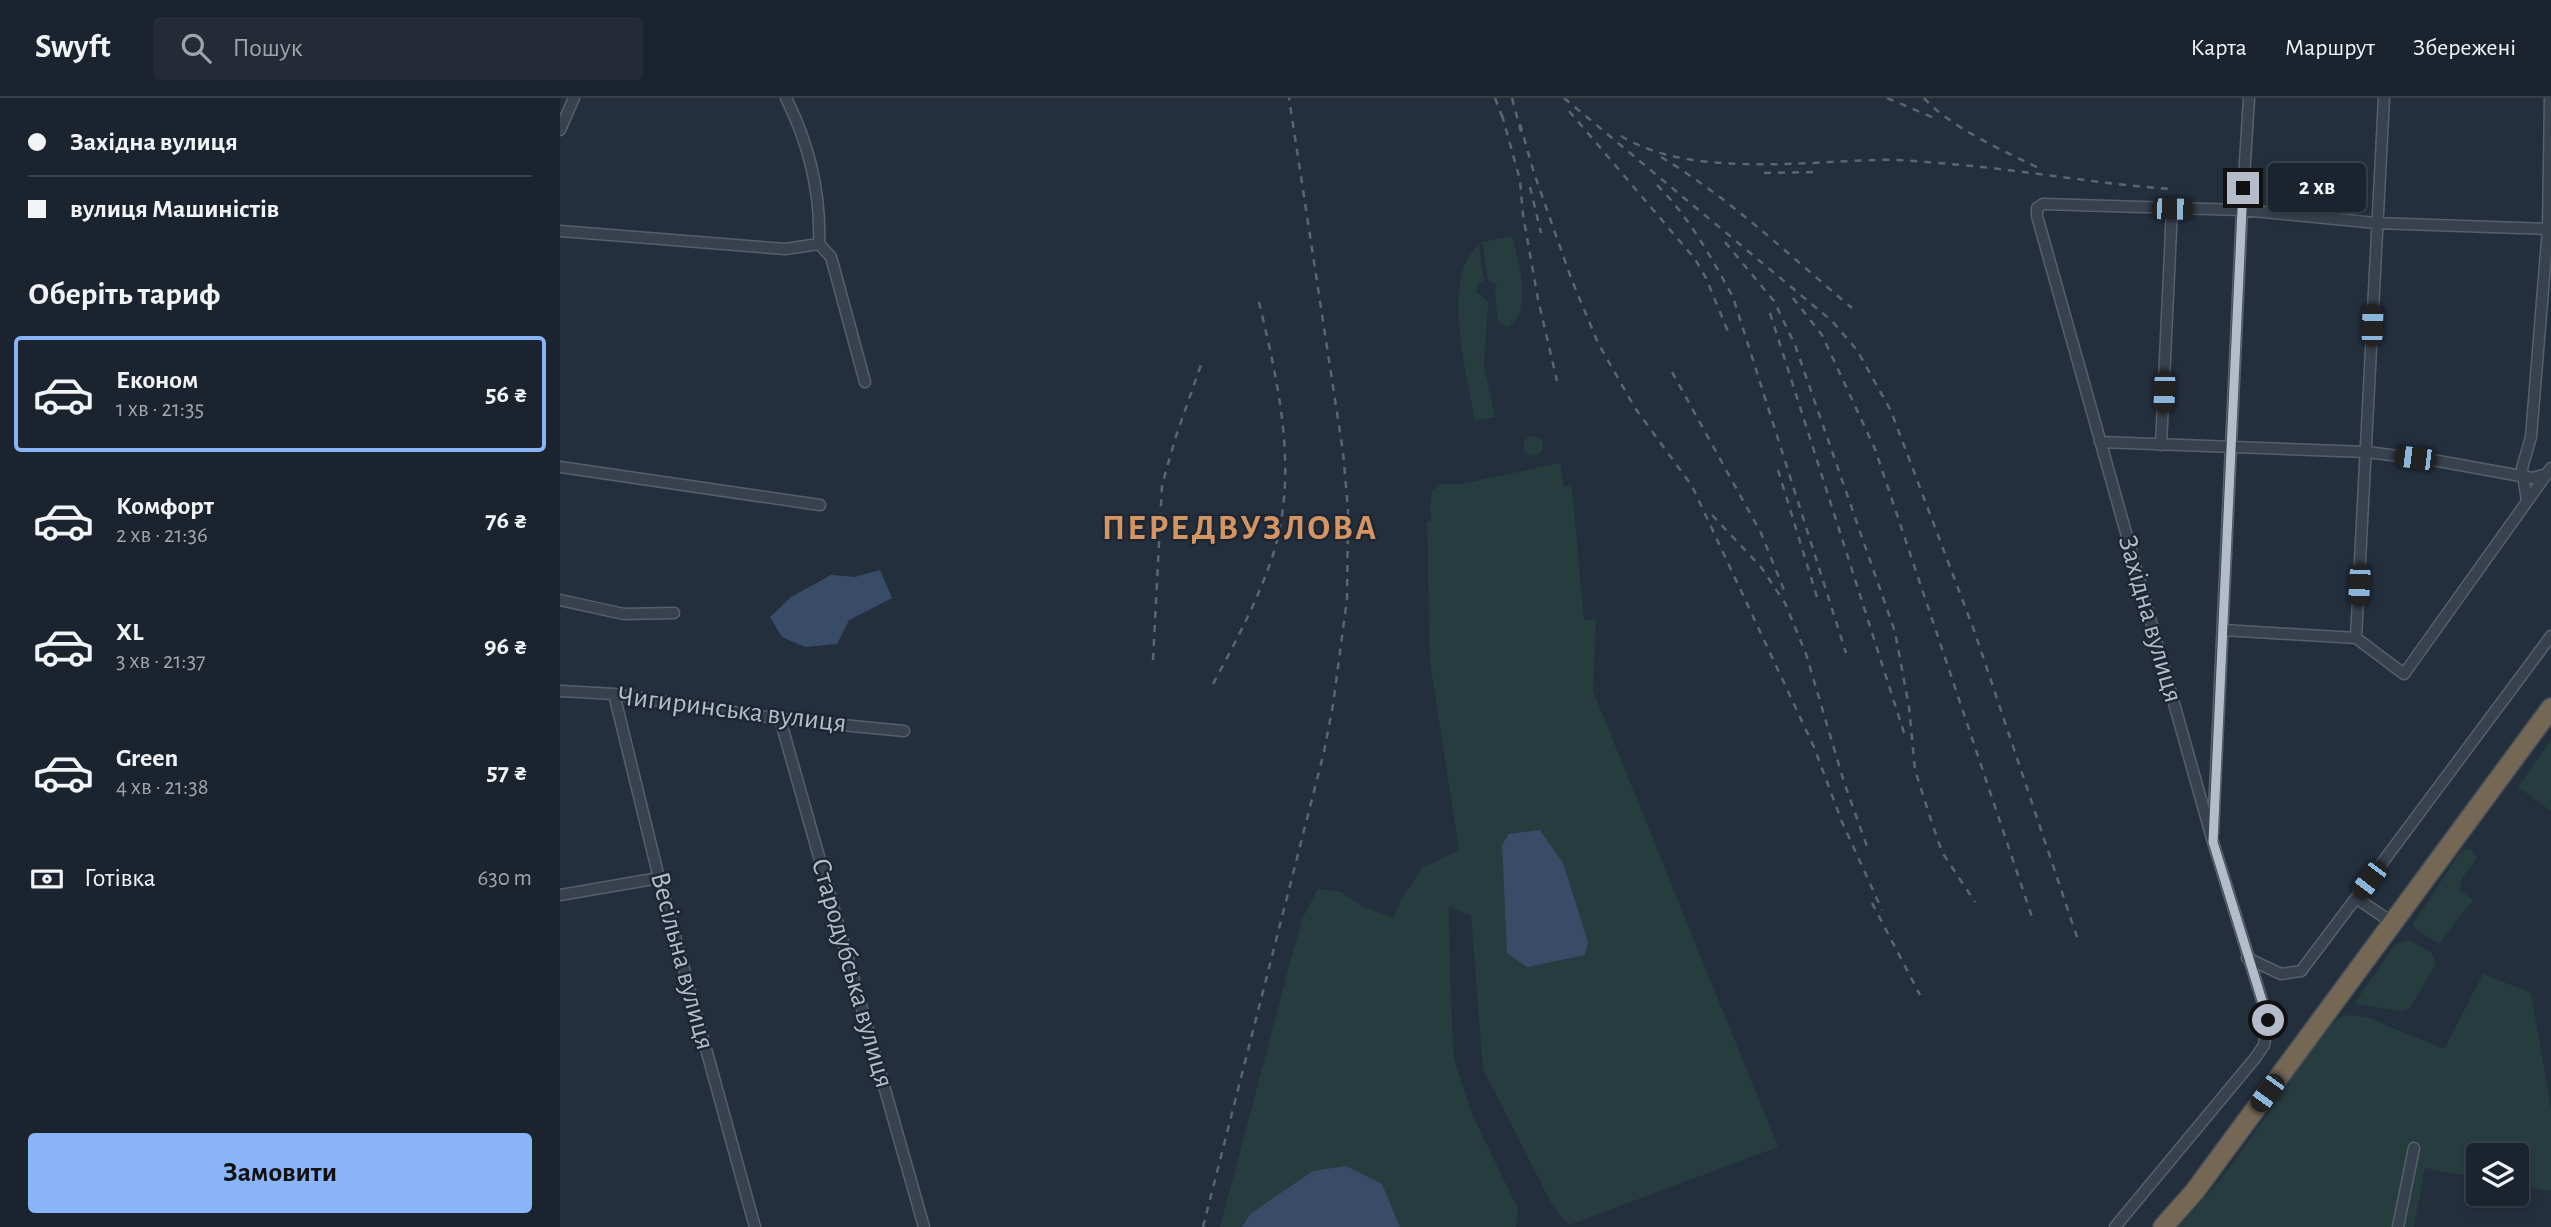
<!DOCTYPE html>
<html lang="uk">
<meta charset="utf-8">
<style>
body{margin:0;font-family:"Alegreya Sans",sans-serif;background:#242b36;color:#f1f3f6;height:100vh;display:flex;flex-direction:column;font-size:26px;white-space:nowrap}
*{box-sizing:border-box;margin:0}
p{font-size:23px;color:#a0a4aa}
.icon{flex:none;width:38px;height:38px;fill:none;stroke:currentColor;stroke-width:2;stroke-linecap:round;stroke-linejoin:round}
.map{position:relative;flex:1;overflow:hidden}
.side{display:flex;flex-direction:column;background:#1b232e;width:560px}
.side>*{flex:none}
.banner{display:grid;align-content:center;height:154px;padding:0 28px;background:#1b232e}
.buttons{position:absolute;left:1906px;top:1045px;display:grid;gap:14px}
.buttons a{display:grid;place-items:center;width:63px;height:63px;border-radius:7px;background:#1b232e;box-shadow:0 4px 10px #0003,0 0 0 2px #39404a;font-size:35px}
.end{position:absolute;width:32px;height:32px;margin:-16px;border:9px solid #b4bcc9;background:#111;box-shadow:0 0 0 4px #111}
.from{border-radius:50%}
.bubble{position:absolute;height:49px;border-radius:7px;background:#1b232e;box-shadow:0 4px 10px #0003,0 0 0 2px #39404a;font-size:23px;font-weight:700;line-height:49px;text-align:center}
.car{position:absolute;width:21px;height:42px;margin:-21px -10px;border-radius:9px;box-shadow:0 0 5px 2px #0007;background:linear-gradient(#222 24%,#8ab4d8 0 40%,#222 0 76%,#8ab4d8 0 86%,#222 0)}
.banner b{display:flex;align-items:center;gap:24px;height:66px;font-size:26px}
.banner b+b{border-top:2px solid #39404a}
.banner i{width:18px;height:18px;background:#f1f3f6}
ul{padding:0;list-style:none}
li{display:flex;align-items:center;gap:21px;height:116px;margin:0 14px 10px;padding:0 14px;border:4px solid transparent;border-radius:7px}
li div{flex:1}
li b{display:block;font-size:26px}
li em{font-style:normal;font-weight:700}
li.selected{border-color:#8ab4f8}
li>.icon{width:63px;height:63px;stroke-width:1.5}
h2{padding:0 28px;font-size:32px;line-height:84px}
.pay{display:flex;align-items:center;gap:18px;height:77px;padding:0 28px;font-size:26px}
.pay p{margin-inline-start:auto}
.action{display:flex;gap:14px;margin-top:auto;padding:14px 28px}
.action a{flex:1;height:80px;border-radius:7px;background:#8ab4f8;color:#111;font-size:28px;font-weight:700;line-height:80px;text-align:center}
header{display:flex;align-items:center;gap:42px;box-sizing:border-box;height:98px;padding:0 35px;background:#1b232e;border-bottom:2px solid #39404a}
header strong{font-size:33px}
nav{display:flex;gap:38px;margin-inline-start:auto;font-size:24px}
.search{width:490px;height:63px;background:#242b36;display:flex;align-items:center;gap:18px;box-sizing:border-box;padding:0 24px;border-radius:7px;color:#a0a4aa;font-size:26px}
main{display:flex;flex:1;min-height:0}
.map>svg:first-child{display:block}
.green{fill:#263c3f}
.water{fill:#394c67}
.lines{fill:none;stroke-linecap:round;stroke-linejoin:round}
.street-casing{stroke:#565f6c;stroke-width:13}
.highway-casing{stroke:#434c59;stroke-width:22}
.street{stroke:#38414e;stroke-width:10}
.highway{stroke:#746855;stroke-width:19}
.rail{stroke:#5a6575;stroke-width:2.5;stroke-dasharray:7 7;stroke-linecap:butt}
.route{stroke:#b4bcc9;stroke-width:9}
.labels{text-anchor:middle;dominant-baseline:central;stroke-width:5;stroke-linejoin:round;paint-order:stroke}
.street-label{font-size:28px;fill:#b4bcc9;stroke:#1d2633}
.district-label{font-size:35px;font-weight:bold;letter-spacing:2px;fill:#d59563;stroke:#1d2633}
</style>
<header>
<strong>Swyft</strong>
<div class="search"><svg class="icon" aria-label="search" viewBox="0 0 24 24"><circle cx="10" cy="10" r="6"/><path d="M15 15l6 6"/></svg>Пошук</div>
<nav><a>Карта</a><a>Маршрут</a><a>Збережені</a></nav>
</header>
<main>
<section class="side">
<div class="banner">
<b><i class="from"></i>Західна вулиця</b>
<b><i></i>вулиця Машиністів</b>
</div>
<h2>Оберіть тариф</h2>
<ul>
<li class="selected"><svg class="icon" aria-label="car" viewBox="0 0 24 24"><path d="M5 17H2v-5l4-1 3-4h7l3 4 3 1v5h-3M9 17h6M6 11h13"/><circle cx="7" cy="17" r="2"/><circle cx="17" cy="17" r="2"/></svg><div><b>Економ</b><p>1 хв · 21:35</p></div><em>56 ₴</em></li>
<li><svg class="icon" aria-label="car" viewBox="0 0 24 24"><path d="M5 17H2v-5l4-1 3-4h7l3 4 3 1v5h-3M9 17h6M6 11h13"/><circle cx="7" cy="17" r="2"/><circle cx="17" cy="17" r="2"/></svg><div><b>Комфорт</b><p>2 хв · 21:36</p></div><em>76 ₴</em></li>
<li><svg class="icon" aria-label="car" viewBox="0 0 24 24"><path d="M5 17H2v-5l4-1 3-4h7l3 4 3 1v5h-3M9 17h6M6 11h13"/><circle cx="7" cy="17" r="2"/><circle cx="17" cy="17" r="2"/></svg><div><b>XL</b><p>3 хв · 21:37</p></div><em>96 ₴</em></li>
<li><svg class="icon" aria-label="car" viewBox="0 0 24 24"><path d="M5 17H2v-5l4-1 3-4h7l3 4 3 1v5h-3M9 17h6M6 11h13"/><circle cx="7" cy="17" r="2"/><circle cx="17" cy="17" r="2"/></svg><div><b>Green</b><p>4 хв · 21:38</p></div><em>57 ₴</em></li>
</ul>
<div class="pay"><svg class="icon" aria-label="cash" viewBox="0 0 24 24"><path d="M3 7h18v10H3z"/><circle cx="12" cy="12" r="2"/></svg>Готівка<p>630 m</p></div>
<div class="action"><a>Замовити</a></div>
</section>
<div class="map">
<svg width="1991" height="1129" viewBox="0 0 1991 1129">
<rect width="100%" height="100%" fill="#242f3e"/>
<path class="green" d="M952 138C958 161 974 216 947 229L938 224 935 195 937 186 928 183 922 144Z
M919 147 924 182 918 186 916 194 927 202 928 206 924 267 935 319 915 323C908 281 879 177 919 147Z
M963 348a10 10 0 1 1 20 0a10 10 0 1 1-20 0Z
M1000 365 1004 388 1012 389 1024 522 1036 521 1033 593 1218 1049 1009 1127 992 1107 923 971 911 817 889 809 890 883 894 961 912 1016 958 1111 956 1129H840L822 1086 690 1116 682 1129H660L731 861 742 821 758 791 781 794 803 809 833 820 841 802 862 770 899 752 870 564 867 423H872L870 413 872 393 881 386H900Z
M1991 642V713L1958 689Z
M1906 751 1912 752 1917 760 1902 780 1899 792 1913 802 1879 846 1855 831 1853 826 1901 753Z
M1848 842 1871 854 1876 865 1853 905 1848 911 1840 913 1796 906V903L1835 846Z
M1923 876 1971 895 1991 1010V1093L1957 1087 1956 1057H1918V1080L1865 1070 1854 1129H1617C1657 1091 1689 1043 1720 997 1739 968 1755 938 1783 917L1807 919 1884 951Z"/>
<path class="water" d="M320 472 332 500 289 522 277 546 245 549 222 539 210 519 231 499 271 477 295 479Z
M980 732 1003 765 1028 844 1025 857 967 869 947 855 942 747 949 736Z
M786 1068 822 1086 840 1129H682L690 1116 753 1073Z"/>
<g class="lines">
<g class="street-casing">
<path id="street" d="M226 0C249 46 261 94 259 146L271 159 305 284
M1824 0 1796 540 1844 576 1991 370
M0 32 14 0
M0 133 225 151 259 146
M1540 344 1807 354 1878 363 1972 380 1987 376
M1601 347 1612 111
M0 369 260 407
M1967 403 1962 370 1971 339 1988 130 1990 0
M0 502 64 516 114 515
M1663 532 1796 540
M0 593 54 596 220 621 344 633
M54 596 99 780 195 1129
M220 621 364 1129
M1653 735 1682 112 1689 0
M0 797 99 780
M1796 800 1991 538
M1687 860 1721 876 1741 873 1796 800 1833 825
M1555 1129 1696 959 1704 947 1708 922 1653 744 1477 118V110L1483 106 1682 112 1816 125 1991 131
M1838 1129 1854 1050"/>
</g>
<g class="highway-casing">
<path id="highway" d="M1603 1129 1635 1093 1991 610"/>
</g>
<use href="#street" class="street"/>
<use href="#highway" class="highway"/>
<path class="rail" d="M935 0 945 26
M952 0 961 34
M1004 0 1272 223 1297 252 1331 313 1415 535 1518 842
M1327 0 1379 22
M1364 0C1388 28 1447 55 1481 71
M1009 13 1135 161 1146 180 1169 236
M942 17 960 82 963 117 978 201 997 283
M960 26 974 75 1011 180 1038 245 1075 310 1132 388 1254 649 1282 724 1322 812
M1061 38C1128 79 1239 64 1316 62 1340 61 1365 64 1390 66 1464 72 1537 86 1611 91
M1101 59C1171 101 1230 158 1292 210
M1204 75 1253 74
M1097 87C1129 119 1151 159 1173 199L1286 555
M970 89 981 135
M1165 144 1214 203 1235 247 1335 534 1349 609 1355 672 1370 719 1382 754 1415 804
M1233 200 1262 237 1315 351 1473 822
M1210 215 1345 638
M1112 274 1201 435 1226 497
M1218 372 1257 499
M1152 417 1201 469 1225 505 1246 556 1284 684 1309 754
M593 562 602 387 616 338 643 261
M653 586C675 545 697 504 712 460 740 374 718 284 698 200
M1312 805 1360 897
M643 1129 764 654 773 607 787 501 788 411 783 354 729 0"/>
</g>
<g class="lines">
<path class="route" d="M1683 90 1653 744 1708 922"/>
</g>
<g class="labels">
<g class="street-label">
<text transform="translate(1590 521) rotate(74)">Західна вулиця</text>
<text transform="translate(172 612) rotate(7)">Чигиринська вулиця</text>
<text transform="translate(122 863) rotate(75)">Весільна вулиця</text>
<text transform="translate(292 875) rotate(74)">Стародубська вулиця</text>
</g>
<g class="district-label">
<text x="680" y="430">ПЕРЕДВУЗЛОВА</text>
</g>
</g>
</svg>
<div class="buttons">
<a><svg class="icon" aria-label="layers" viewBox="0 0 24 24"><path d="M12 4l9 5-9 5-9-5zM3 14l9 5 9-5"/></svg></a>
</div>
<i class="end from" style="left:1708px;top:922px"></i>
<i class="end" style="left:1683px;top:90px"></i>
<div class="bubble" style="left:1708px;top:65px;width:98px">2 хв</div>
<i class="car" style="left:1612px;top:111px;rotate:91deg"></i>
<i class="car" style="left:1812px;top:227px;rotate:2deg"></i>
<i class="car" style="left:1604px;top:294px;rotate:182deg"></i>
<i class="car" style="left:1855px;top:360px;rotate:277deg"></i>
<i class="car" style="left:1799px;top:487px;rotate:183deg"></i>
<i class="car" style="left:1809px;top:782px;rotate:217deg"></i>
<i class="car" style="left:1707px;top:995px;rotate:216deg"></i>
</div>
</main>
